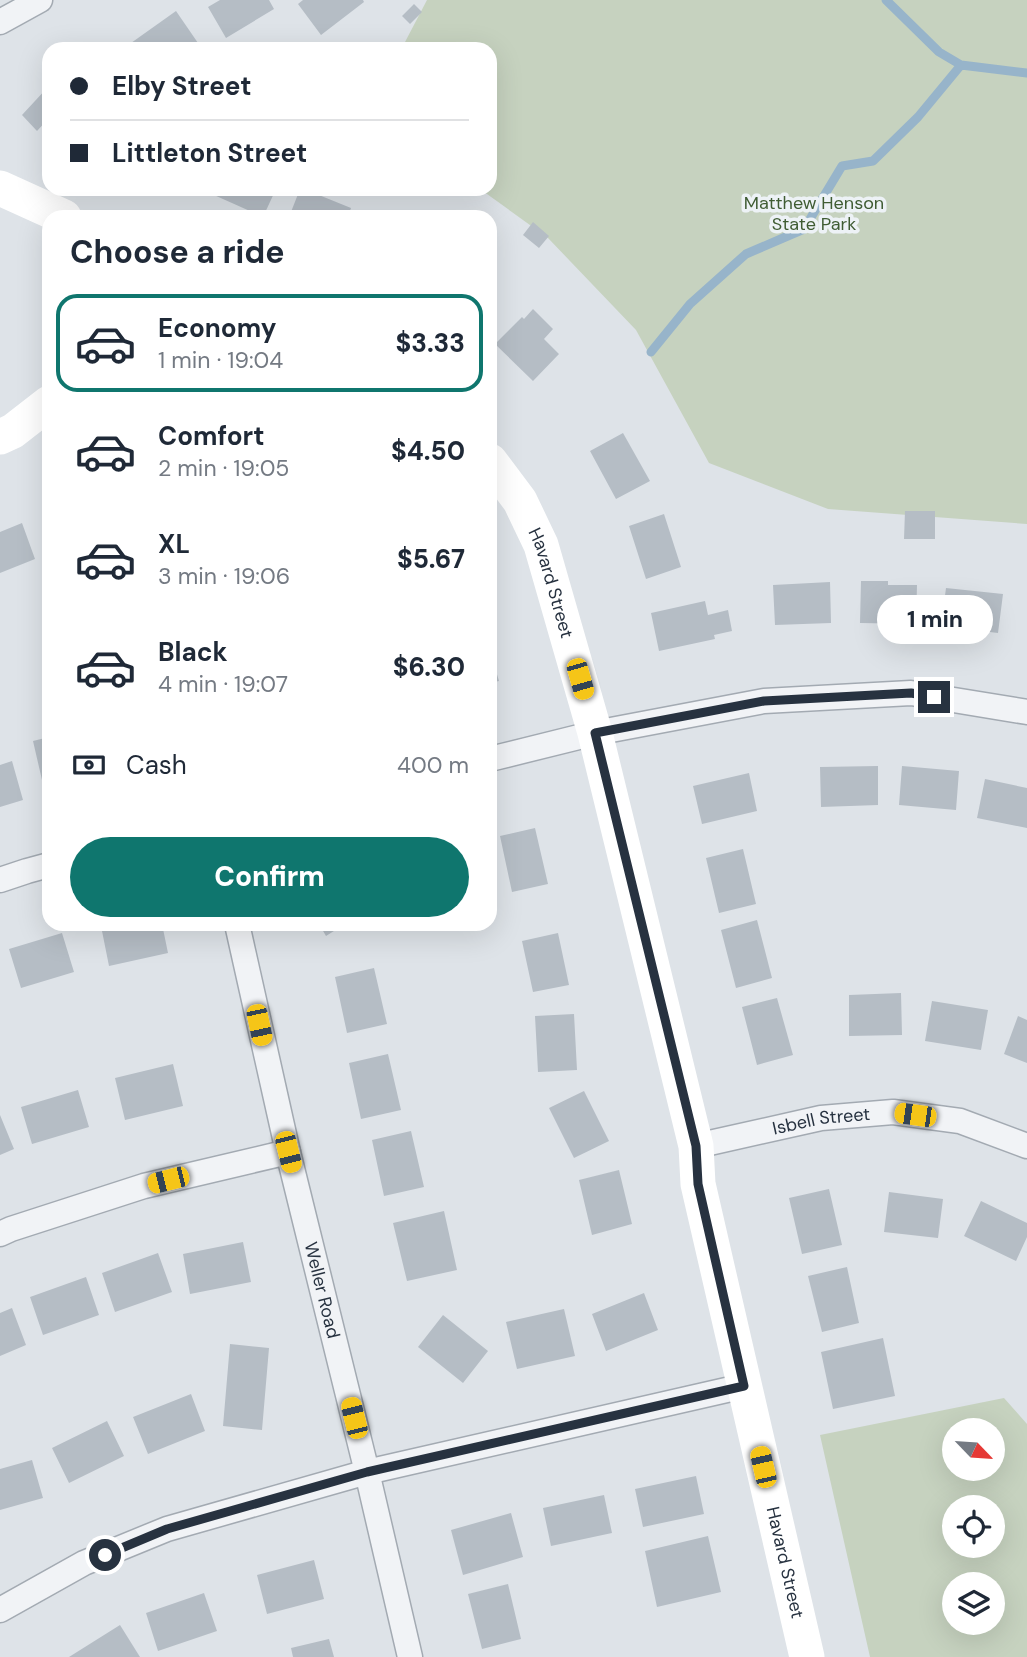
<!DOCTYPE html>
<meta charset="utf-8">
<style>
body{margin:0;font-family:"DM Sans",sans-serif;background:#f6f6f7;color:#1f2937;height:100vh;display:flex;flex-direction:column;font-size:26px;white-space:nowrap}
*{box-sizing:border-box;margin:0}
p{font-size:23px;color:#747a83}
.icon{flex:none;width:38px;height:38px;fill:none;stroke:currentColor;stroke-width:2;stroke-linecap:round;stroke-linejoin:round}
.map{position:relative;flex:1;overflow:hidden}
.details{position:absolute;left:42px;top:210px;width:455px;height:721px;display:flex;flex-direction:column;background:#fff;border-radius:21px;box-shadow:0 7px 28px #0002}
.details>*{flex:none}
.top-card{position:absolute;left:42px;top:42px;width:455px;height:154px;border-radius:21px;box-shadow:0 7px 28px #0002;display:grid;align-content:center;height:154px;padding:0 28px;background:#fff}
.needle{width:46px;rotate:115deg}
.buttons{position:absolute;left:942px;top:1418px;display:grid;gap:14px}
.buttons a{display:grid;place-items:center;width:63px;height:63px;border-radius:50%;background:#fff;box-shadow:0 7px 28px #0002;font-size:35px}
.end{position:absolute;width:32px;height:32px;margin:-16px;border:9px solid #273240;background:#fff;box-shadow:0 0 0 4px #fff}
.from{border-radius:50%}
.bubble{position:absolute;height:49px;border-radius:24px;background:#fff;box-shadow:0 7px 28px #0002;font-size:23px;font-weight:800;line-height:49px;text-align:center}
.car{position:absolute;width:21px;height:42px;margin:-21px -10px;border-radius:9px;box-shadow:0 0 5px 2px #0007;background:linear-gradient(#f5c518 24%,#345 0 40%,#f5c518 0 76%,#345 0 86%,#f5c518 0)}
.top-card b{display:flex;align-items:center;gap:24px;height:66px;font-size:26px}
.top-card b+b{border-top:2px solid #e0e1e3}
.top-card i{width:18px;height:18px;background:#1f2937}
ul{padding:0;list-style:none}
li{display:flex;align-items:center;gap:21px;height:98px;margin:0 14px 10px;padding:0 14px;border:4px solid transparent;border-radius:21px}
li div{flex:1}
li b{display:block;font-size:26px}
li em{font-style:normal;font-weight:800}
li.active{border-color:#0f766e}
li>.icon{width:63px;height:63px;stroke-width:1.5}
h2{padding:0 28px;font-size:32px;line-height:84px}
.pay{display:flex;align-items:center;gap:18px;height:77px;padding:0 28px;font-size:26px}
.pay p{margin-inline-start:auto}
.button{display:flex;gap:14px;margin-top:auto;padding:14px 28px}
.button a{flex:1;height:80px;border-radius:42px;background:#0f766e;color:#fff;font-size:28px;font-weight:800;line-height:80px;text-align:center}
.map>svg:first-child{display:block}
.green{fill:#c6d2bf;fill-rule:evenodd}
.lines{fill:none;stroke-linecap:round;stroke-linejoin:round}
.stream{stroke:#97b4ca;stroke-width:9}
.building{fill:#b5bdc5}
.street-casing{stroke:#a3aab2;stroke-width:27}
.street{stroke:#f1f3f6;stroke-width:24}
.secondary{stroke:#fff;stroke-width:35}
.route{stroke:#273240;stroke-width:9}
.labels{text-anchor:middle;dominant-baseline:central;stroke-width:7;stroke-linejoin:round;paint-order:stroke}
.park-label{font-size:18px;fill:#3f5c33;stroke:#edf2f6}
.street-label{font-size:18px;fill:#273240;stroke:#edf2f6}
</style>
<div class="map">
<svg width="1027" height="1657" viewBox="0 0 1027 1657">
<rect width="100%" height="100%" fill="#dee3e8"/>
<path class="green" d="M427 0H1027V524L828 509 709 463 636 330 548 238 480 189H490V49H396L405 42Z
M1004 1398 1027 1424V1657H870L820 1435ZM954 1430H992V1468H954ZM954 1507H992V1545H954ZM954 1584H992V1622H954Z"/>
<g class="lines">
<path class="stream" d="M886 0 939 52 961 65 1027 73
M651 352 690 304 746 254 804 229 842 166 873 161 918 117 961 65"/>
</g>
<path class="building" d="M220 0H269L274 9 226 38 208 7Z
M303 0H363L364 2 321 35 298 4Z
M414 4 422 12 410 24 402 16Z
M176 11 198 43 189 49H135L131 43Z
M49 81V118L37 131 22 115 47 88 44 85Z
M217 189H276L263 217 214 195Z
M300 189H304L351 208 348 217H289Z
M533 222 549 236 539 248 523 235Z
M533 309 553 329 544 339 559 354 533 381 495 344 522 317 524 319Z
M623 433 650 481 616 499 590 451Z
M905 511H935V539H904Z
M664 514 681 567 646 579 629 526Z
M22 523 35 559 0 573V532Z
M861 581H888V585H917L916 624 860 623Z
M830 582 831 623 775 625 773 585Z
M946 588 1003 594 998 633 941 626Z
M705 601 708 615 728 610 732 631 714 635 715 639 659 651 651 613Z
M490 651 499 681 490 683Z
M49 737V779L42 780 33 741Z
M12 761 23 800 0 807V765Z
M878 766V805L821 807 820 767Z
M902 766 959 771 956 810 899 805Z
M749 773 757 811 702 824 693 786Z
M985 779 1027 788V828L977 818Z
M535 828 548 884 512 892 500 836Z
M743 849 756 904 719 913 706 858Z
M757 920 772 978 736 988 721 930Z
M134 924H162L168 953 109 966 102 931Z
M319 924H345L326 936Z
M62 933 74 972 21 988 9 949Z
M558 933 569 985 533 992 522 941Z
M374 968 387 1024 347 1033 335 977Z
M901 993 902 1035 849 1036V995Z
M777 998 793 1055 757 1065 742 1007Z
M932 1001 988 1010 981 1050 925 1041Z
M574 1014 577 1070 538 1072 535 1016Z
M1018 1016 1027 1020V1063L1004 1054Z
M388 1054 401 1110 361 1119 349 1063Z
M173 1064 183 1106 125 1120 115 1078Z
M78 1090 89 1127 32 1144 21 1107Z
M584 1091 609 1141 574 1158 549 1108Z
M0 1115 14 1149 0 1155Z
M411 1131 424 1187 384 1196 372 1140Z
M619 1170 632 1224 592 1235 579 1180Z
M829 1189 842 1245 802 1254 789 1198Z
M889 1192 943 1199 938 1238 884 1232Z
M981 1201 1027 1223V1237L1016 1261 964 1236Z
M444 1211 457 1270 407 1281 393 1223Z
M243 1242 251 1282 190 1294 183 1254Z
M158 1253 172 1292 115 1312 102 1273Z
M847 1267 859 1323 822 1332 808 1276Z
M86 1277 99 1315 43 1335 30 1297Z
M644 1293 658 1330 606 1351 592 1314Z
M12 1308 26 1345 0 1356V1313Z
M564 1309 575 1356 517 1369 506 1322Z
M443 1315 488 1351 463 1383 418 1347Z
M883 1338 895 1396 833 1409 821 1352Z
M230 1344 269 1348 262 1430 223 1426Z
M191 1394 205 1431 148 1454 133 1417Z
M107 1421 124 1456 69 1483 52 1448Z
M32 1460 43 1498 0 1510V1469Z
M696 1476 704 1514 643 1527 635 1489Z
M604 1495 612 1533 551 1546 543 1508Z
M511 1513 523 1557 463 1575 451 1530Z
M708 1536 721 1592 657 1607 645 1551Z
M314 1560 324 1599 267 1614 257 1575Z
M508 1584 521 1639 482 1649 468 1594Z
M204 1593 217 1631 158 1651 146 1613Z
M120 1625 140 1657H69Z
M329 1639 334 1657H293L291 1648Z"/>
<g class="lines">
<g class="street-casing">
<g id="street">
<path d="M0 22 40 0"/>
<path d="M490 759 595 733 764 701 911 693 1027 712"/>
<path d="M0 880 27 871 49 865"/>
<path id="s1" d="M237 924 288 1152 367 1472 410 1657"/>
<path id="s2" d="M696 1146 821 1118 893 1112 960 1121 1027 1146"/>
<path d="M0 1234 11 1229 144 1186 288 1152"/>
<path d="M0 1610 84 1563 167 1529 367 1472 744 1386"/>
</g>
</g>
<use href="#street" class="street"/>
<g class="secondary">
<path d="M0 188 64 217"/>
<path d="M0 437 13 431 49 403"/>
<path id="s3" d="M490 461 520 501 541 545 595 733 696 1146 698 1184 807 1657"/>
</g>
</g>
<g class="lines">
<path class="route" d="M105 1555 167 1529 367 1472 744 1386 698 1184 696 1146 595 733 764 701 911 693 934 697"/>
</g>
<g class="labels">
<g class="park-label">
<text x="814" y="203">Matthew Henson<tspan x="814" dy="21">State Park</tspan></text>
</g>
<g class="street-label">
<text stroke="none"><textPath href="#s3" startOffset="138">Havard Street</textPath></text>
<text stroke="none"><textPath href="#s2" startOffset="128">Isbell Street</textPath></text>
<text stroke="none"><textPath href="#s1" startOffset="376">Weller Road</textPath></text>
<text stroke="none"><textPath href="#s3" startOffset="1146">Havard Street</textPath></text>
</g>
</g>
</svg>
<div class="buttons">
<a><svg class="needle" viewBox="-14 -14 28 28"><path d="M0-13l5 13h-10z" fill="#e53935"/><path d="M0 13l5-13h-10z" fill="#747a83"/></svg></a>
<a><svg class="icon" aria-label="locate" viewBox="0 0 24 24"><circle cx="12" cy="12" r="6"/><path d="M12 2v4M12 18v4M2 12h4M18 12h4"/></svg></a>
<a><svg class="icon" aria-label="layers" viewBox="0 0 24 24"><path d="M12 4l9 5-9 5-9-5zM3 14l9 5 9-5"/></svg></a>
</div>
<i class="end from" style="left:105px;top:1555px"></i>
<i class="end" style="left:934px;top:697px"></i>
<div class="bubble" style="left:877px;top:595px;width:116px">1 min</div>
<i class="car" style="left:580px;top:679px;rotate:164deg"></i>
<i class="car" style="left:259px;top:1025px;rotate:168deg"></i>
<i class="car" style="left:915px;top:1115px;rotate:278deg"></i>
<i class="car" style="left:288px;top:1152px;rotate:166deg"></i>
<i class="car" style="left:168px;top:1180px;rotate:256deg"></i>
<i class="car" style="left:354px;top:1418px;rotate:346deg"></i>
<i class="car" style="left:763px;top:1467px;rotate:347deg"></i>
<div class="top-card">
<b><i class="from"></i>Elby Street</b>
<b><i></i>Littleton Street</b>
</div>
<section class="details">
<h2>Choose a ride</h2>
<ul>
<li class="active"><svg class="icon" aria-label="car" viewBox="0 0 24 24"><path d="M5 17H2v-5l4-1 3-4h7l3 4 3 1v5h-3M9 17h6M6 11h13"/><circle cx="7" cy="17" r="2"/><circle cx="17" cy="17" r="2"/></svg><div><b>Economy</b><p>1 min · 19:04</p></div><em>$3.33</em></li>
<li><svg class="icon" aria-label="car" viewBox="0 0 24 24"><path d="M5 17H2v-5l4-1 3-4h7l3 4 3 1v5h-3M9 17h6M6 11h13"/><circle cx="7" cy="17" r="2"/><circle cx="17" cy="17" r="2"/></svg><div><b>Comfort</b><p>2 min · 19:05</p></div><em>$4.50</em></li>
<li><svg class="icon" aria-label="car" viewBox="0 0 24 24"><path d="M5 17H2v-5l4-1 3-4h7l3 4 3 1v5h-3M9 17h6M6 11h13"/><circle cx="7" cy="17" r="2"/><circle cx="17" cy="17" r="2"/></svg><div><b>XL</b><p>3 min · 19:06</p></div><em>$5.67</em></li>
<li><svg class="icon" aria-label="car" viewBox="0 0 24 24"><path d="M5 17H2v-5l4-1 3-4h7l3 4 3 1v5h-3M9 17h6M6 11h13"/><circle cx="7" cy="17" r="2"/><circle cx="17" cy="17" r="2"/></svg><div><b>Black</b><p>4 min · 19:07</p></div><em>$6.30</em></li>
</ul>
<div class="pay"><svg class="icon" aria-label="cash" viewBox="0 0 24 24"><path d="M3 7h18v10H3z"/><circle cx="12" cy="12" r="2"/></svg>Cash<p>400 m</p></div>
<div class="button"><a>Confirm</a></div>
</section>
</div>
